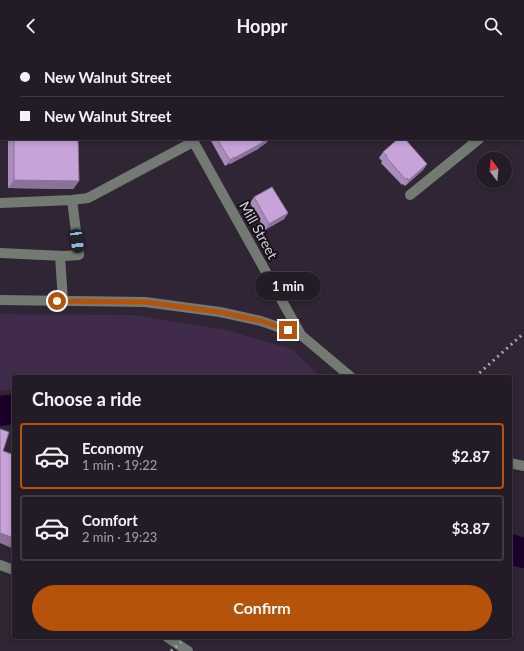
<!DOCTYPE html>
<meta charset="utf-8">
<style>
body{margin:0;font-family:Lato,sans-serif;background:#2b252f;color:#f1f3f6;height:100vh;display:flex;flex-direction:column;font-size:15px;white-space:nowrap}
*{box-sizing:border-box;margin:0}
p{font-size:13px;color:#a3a1a7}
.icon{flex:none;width:22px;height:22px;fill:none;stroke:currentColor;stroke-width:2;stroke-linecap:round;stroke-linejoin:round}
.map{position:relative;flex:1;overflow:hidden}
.panel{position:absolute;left:12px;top:323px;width:500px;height:264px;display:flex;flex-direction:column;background:#231c27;border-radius:4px;box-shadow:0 2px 6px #0003,0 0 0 1px #403a44}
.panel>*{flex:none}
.banner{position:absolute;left:0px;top:0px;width:524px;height:88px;box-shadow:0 2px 6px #0003,0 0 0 1px #403a44;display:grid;align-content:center;height:88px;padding:0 20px;background:#231c27}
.needle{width:26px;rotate:344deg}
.controls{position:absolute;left:476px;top:100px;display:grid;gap:8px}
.controls a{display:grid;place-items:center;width:36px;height:36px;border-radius:50%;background:#231c27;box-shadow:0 2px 6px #0003,0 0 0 1px #403a44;font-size:20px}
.end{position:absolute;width:18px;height:18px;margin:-9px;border:5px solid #b45309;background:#fff;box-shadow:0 0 0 2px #fff}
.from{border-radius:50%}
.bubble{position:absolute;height:28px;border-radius:14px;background:#231c27;box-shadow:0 2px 6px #0003,0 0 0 1px #403a44;font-size:13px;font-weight:700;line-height:28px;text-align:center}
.car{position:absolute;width:12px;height:24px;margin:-12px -6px;border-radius:5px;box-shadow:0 0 3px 1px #0007;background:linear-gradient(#222 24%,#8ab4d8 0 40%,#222 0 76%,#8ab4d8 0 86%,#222 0)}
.banner b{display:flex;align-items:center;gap:14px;height:38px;font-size:15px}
.banner b+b{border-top:1px solid #403a44}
.banner i{width:10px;height:10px;background:#f1f3f6}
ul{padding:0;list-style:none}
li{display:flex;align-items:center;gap:12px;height:66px;margin:0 8px 6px;padding:0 12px;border:2px solid #403a44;border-radius:4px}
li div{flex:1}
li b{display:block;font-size:15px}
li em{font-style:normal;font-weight:700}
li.on{border-color:#b45309}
li>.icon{width:36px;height:36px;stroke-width:1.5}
h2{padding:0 20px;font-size:18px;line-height:48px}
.action{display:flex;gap:8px;margin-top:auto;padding:8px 20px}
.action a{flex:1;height:46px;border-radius:24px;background:#b45309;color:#fff;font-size:16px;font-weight:700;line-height:46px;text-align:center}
header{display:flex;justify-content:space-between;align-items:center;height:52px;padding:0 20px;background:#231c27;font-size:18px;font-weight:700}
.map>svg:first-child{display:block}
.green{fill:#402b4b}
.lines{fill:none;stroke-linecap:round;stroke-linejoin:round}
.river{stroke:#1c0028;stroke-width:30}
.minor{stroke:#727a73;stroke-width:10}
.major{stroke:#bacbbd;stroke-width:10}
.tram{stroke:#aca5b0;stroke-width:1}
.rail{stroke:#aca5b0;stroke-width:3;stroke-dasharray:2 4;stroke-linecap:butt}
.wall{fill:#aa8cbb}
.shaded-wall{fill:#8b7298}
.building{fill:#c6a3d9;stroke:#8b7298}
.route{stroke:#b45309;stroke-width:5}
.labels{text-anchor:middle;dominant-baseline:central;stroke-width:4;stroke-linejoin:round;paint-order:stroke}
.street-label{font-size:14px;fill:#d7d1db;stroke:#151017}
</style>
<header><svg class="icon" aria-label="back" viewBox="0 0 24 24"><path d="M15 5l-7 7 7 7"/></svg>Hoppr<svg class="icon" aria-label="search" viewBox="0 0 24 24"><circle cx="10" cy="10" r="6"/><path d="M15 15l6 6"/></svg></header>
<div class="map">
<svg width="524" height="599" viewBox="0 0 524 599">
<rect width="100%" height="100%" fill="#2f2534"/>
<path class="green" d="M0 262 132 263 226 278 292 297 321 325H14V338L0 339Z"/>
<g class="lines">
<path class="river" d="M0 359 14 357
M510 497 524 501"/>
<path class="minor" d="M141 0V1
M523 50H524
M192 87 301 283
M410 143 479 87
M72 148 88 146 193 90
M0 151 72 148 79 203 64 204 0 201
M60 204 63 249
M0 248 145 250 220 260 261 269 301 283 351 325
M510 411 524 414
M0 513 14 518
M167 585 188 599"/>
<path class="major" d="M92 1 94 0
M0 15H1"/>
<path class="tram" d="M81 1 83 0
M102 1 103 0
M0 10H1
M0 20H1"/>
<path class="rail" d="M475 325 524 281
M171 599 187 585"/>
</g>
<path class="wall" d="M219 0H267L268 1H219Z
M8 87H78L79 129 73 137 8 136Z
M210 87H269L266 91 260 95 258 97 230 112V111L225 114Z
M383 100 427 112 423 118 405 134 403 132 402 133 381 111 382 109 379 106Z
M254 145 288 161 284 167 265 178 250 151Z"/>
<path class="shaded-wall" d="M0 73H1V81H0Z
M267 87H269L266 91 260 95 258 97 230 112 234 106Z
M234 105 230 111 225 114 230 108Z
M427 112 423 118 405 134 409 128Z
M14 128 79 129 73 137 8 136Z
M288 161 284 167 265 178 269 172Z
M0 481 14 486V497L0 491Z"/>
<path class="building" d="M231 0H267L268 1H231Z
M0 30 1 31V73H0Z
M14 87H78L79 129 14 128Z
M217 87H267L262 90V91L234 106V105L230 108Z
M398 87H405L427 112 409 128 407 126 406 128 386 105 387 104 383 100Z
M272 135 288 161 269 172 254 145Z
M0 377 9 380 3 399 14 403V486L0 481Z"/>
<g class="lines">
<path class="route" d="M57 249 145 250 220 260 261 269 288 278"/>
</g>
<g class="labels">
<g class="street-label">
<text transform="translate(259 178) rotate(61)">Mill Street</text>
</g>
</g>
</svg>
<div class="controls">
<a><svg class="needle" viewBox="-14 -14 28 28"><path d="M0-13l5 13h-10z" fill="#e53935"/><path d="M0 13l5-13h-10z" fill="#a3a1a7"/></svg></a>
</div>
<i class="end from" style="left:57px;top:249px"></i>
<i class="end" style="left:288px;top:278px"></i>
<div class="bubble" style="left:255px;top:220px;width:66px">1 min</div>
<i class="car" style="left:77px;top:189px;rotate:173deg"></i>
<div class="banner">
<b><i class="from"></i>New Walnut Street</b>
<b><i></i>New Walnut Street</b>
</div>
<section class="panel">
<h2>Choose a ride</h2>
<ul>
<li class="on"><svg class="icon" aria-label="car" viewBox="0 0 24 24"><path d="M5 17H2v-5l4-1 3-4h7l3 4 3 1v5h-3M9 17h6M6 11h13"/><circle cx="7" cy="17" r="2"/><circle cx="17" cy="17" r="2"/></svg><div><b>Economy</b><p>1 min · 19:22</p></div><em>$2.87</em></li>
<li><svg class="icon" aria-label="car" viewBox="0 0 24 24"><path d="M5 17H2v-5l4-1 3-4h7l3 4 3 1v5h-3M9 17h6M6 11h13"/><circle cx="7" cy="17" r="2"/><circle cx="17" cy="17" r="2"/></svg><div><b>Comfort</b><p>2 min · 19:23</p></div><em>$3.87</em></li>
</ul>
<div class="action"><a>Confirm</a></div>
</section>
</div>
